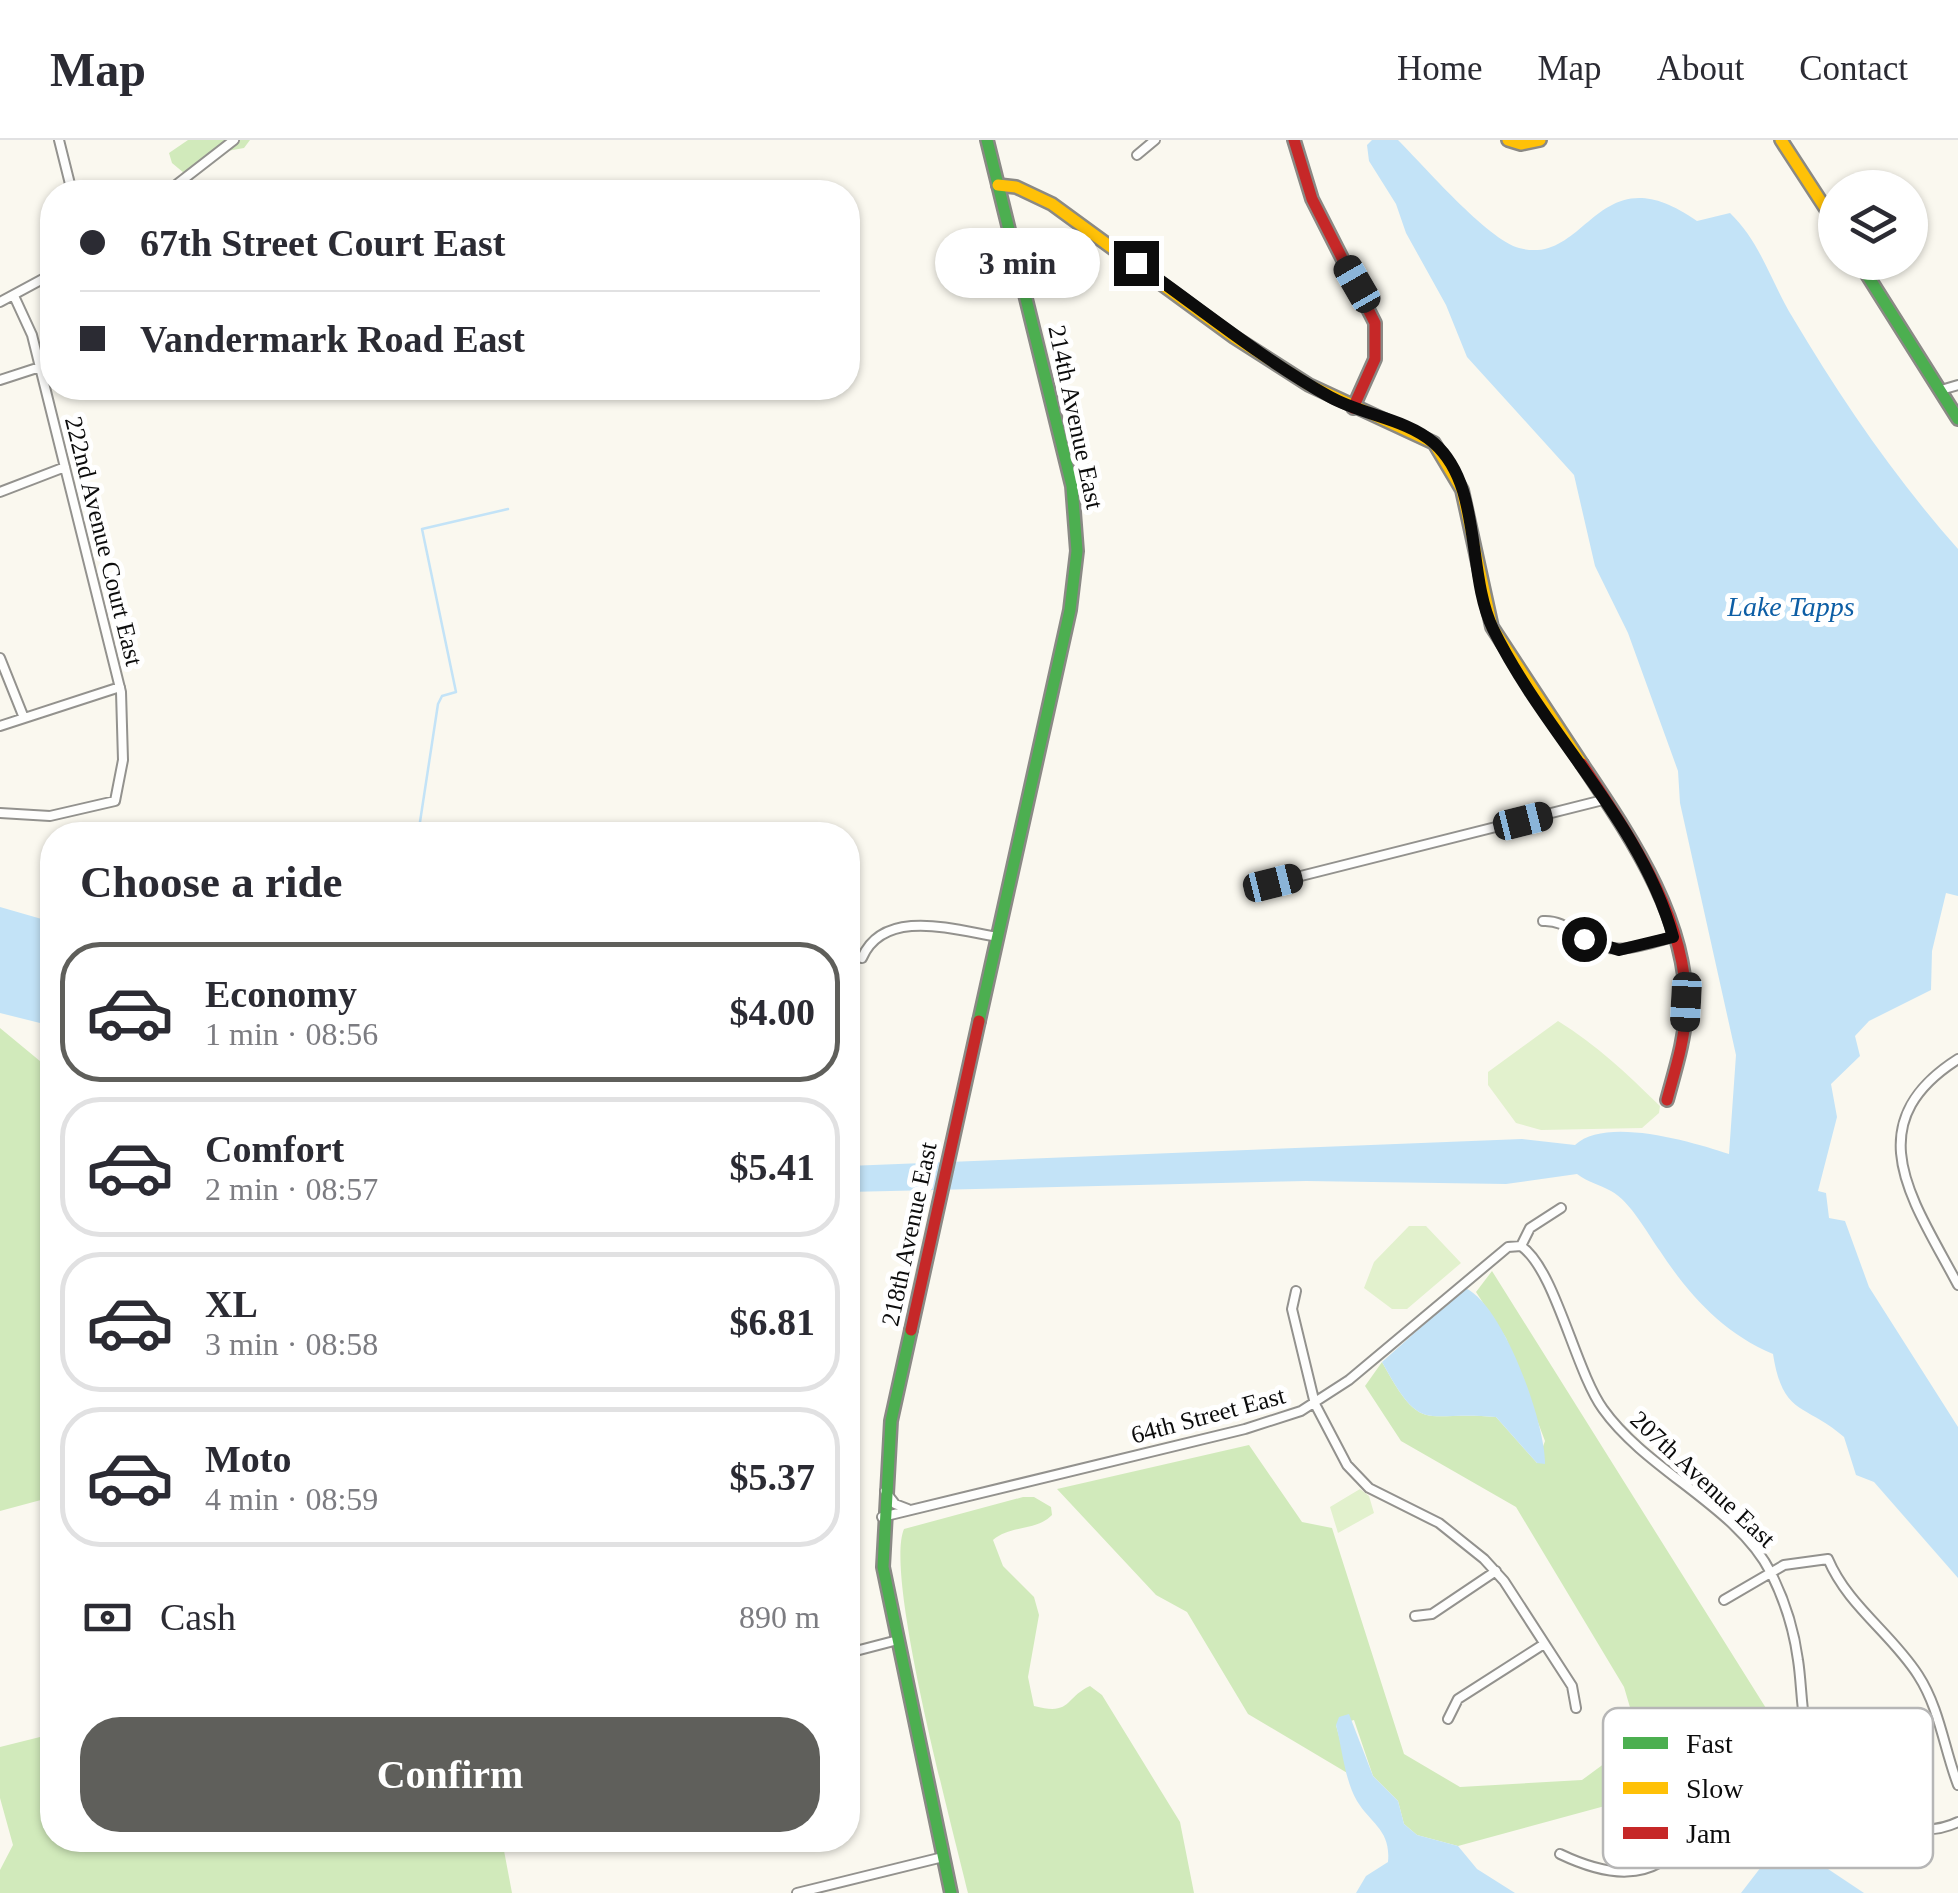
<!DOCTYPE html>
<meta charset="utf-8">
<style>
body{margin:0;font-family:Georgia,serif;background:#f2f2f3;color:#2b2b33;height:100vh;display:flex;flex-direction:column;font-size:38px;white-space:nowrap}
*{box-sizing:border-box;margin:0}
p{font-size:32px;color:#7c7c81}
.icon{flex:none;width:55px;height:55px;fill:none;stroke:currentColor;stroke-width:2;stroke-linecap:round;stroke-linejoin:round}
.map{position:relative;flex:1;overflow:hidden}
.sheet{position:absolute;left:40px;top:682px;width:820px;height:1030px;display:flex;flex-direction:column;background:#fff;border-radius:40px;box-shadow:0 2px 8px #0004}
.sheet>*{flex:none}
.top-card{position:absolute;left:40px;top:40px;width:820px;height:220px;border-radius:40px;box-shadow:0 2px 8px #0004;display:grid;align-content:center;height:220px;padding:0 40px;background:#fff}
.controls{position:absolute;left:1818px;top:30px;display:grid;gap:20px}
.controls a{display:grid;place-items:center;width:110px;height:110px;border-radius:50%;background:#fff;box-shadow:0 2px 8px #0004;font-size:50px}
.end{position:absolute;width:45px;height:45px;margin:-22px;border:12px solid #0c0c0c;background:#fff;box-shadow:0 0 0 5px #fff}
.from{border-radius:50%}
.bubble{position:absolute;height:70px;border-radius:35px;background:#fff;box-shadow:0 2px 8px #0004;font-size:32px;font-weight:700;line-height:70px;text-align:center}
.car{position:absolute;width:30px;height:60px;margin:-30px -15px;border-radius:12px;box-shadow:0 0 8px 2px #0007;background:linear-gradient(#222 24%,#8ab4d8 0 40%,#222 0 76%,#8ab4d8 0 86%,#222 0)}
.top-card b{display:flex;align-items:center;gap:35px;height:95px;font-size:38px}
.top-card b+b{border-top:2px solid #e1e1e2}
.top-card i{width:25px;height:25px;background:#2b2b33}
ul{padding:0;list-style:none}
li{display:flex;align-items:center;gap:30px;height:140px;margin:0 20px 15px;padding:0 20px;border:5px solid #e1e1e2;border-radius:40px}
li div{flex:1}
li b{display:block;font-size:38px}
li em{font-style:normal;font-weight:700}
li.selected{border-color:#5f5f5b}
li>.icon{width:90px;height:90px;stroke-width:1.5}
h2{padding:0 40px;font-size:45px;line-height:120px}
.pay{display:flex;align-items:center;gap:25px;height:110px;padding:0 40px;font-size:38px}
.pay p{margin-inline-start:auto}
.button{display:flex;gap:20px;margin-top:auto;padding:20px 40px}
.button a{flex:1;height:115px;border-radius:40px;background:#5f5f5b;color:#fff;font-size:40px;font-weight:700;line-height:115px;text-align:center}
header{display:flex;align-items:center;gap:60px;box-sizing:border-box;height:140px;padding:0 50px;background:#fff;border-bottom:2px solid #e1e1e2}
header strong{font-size:48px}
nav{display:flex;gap:55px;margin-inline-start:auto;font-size:35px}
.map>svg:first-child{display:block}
.green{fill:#e2f1cd}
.forest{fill:#d1eabb}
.water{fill:#c3e3f7}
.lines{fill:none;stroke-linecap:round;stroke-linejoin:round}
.stream{stroke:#c3e3f7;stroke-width:2.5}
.street-casing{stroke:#93928e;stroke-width:12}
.fast-casing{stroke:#8a8985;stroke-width:16}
.slow-casing{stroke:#8a8985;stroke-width:16}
.jam-casing{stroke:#8a8985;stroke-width:16}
.street{stroke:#fefefd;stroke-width:8}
.fast{stroke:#4caf50;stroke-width:11}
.slow{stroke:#ffc107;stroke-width:11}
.jam{stroke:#c62828;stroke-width:11}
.route{stroke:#0c0c0c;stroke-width:12}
.labels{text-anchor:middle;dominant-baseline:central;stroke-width:10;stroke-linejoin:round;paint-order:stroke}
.street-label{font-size:25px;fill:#0c0c0c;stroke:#fff}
.water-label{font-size:28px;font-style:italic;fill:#0d5ea5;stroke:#fff}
.key{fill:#fff;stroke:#b6b6b6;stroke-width:2.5}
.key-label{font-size:28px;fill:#0c0c0c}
</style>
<header>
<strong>Map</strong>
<nav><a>Home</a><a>Map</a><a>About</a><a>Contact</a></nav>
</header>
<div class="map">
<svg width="1958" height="1753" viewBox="0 0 1958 1753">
<rect width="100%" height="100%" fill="#faf8ef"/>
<path class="green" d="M1558 881C1597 905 1627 934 1660 966L1659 973 1642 988 1541 990 1516 983 1488 945V932Z
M1409 1086H1426L1461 1123 1407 1169H1392L1364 1148 1374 1122Z
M1360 1349 1369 1356 1374 1373 1338 1393 1330 1367Z"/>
<path class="forest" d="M188 0H250L244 8 205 15 195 30 184 33 172 23 169 13Z
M0 888 52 931V1357L0 1371Z
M1492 1131 1784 1597 1671 1648 1458 1706 1417 1695 1404 1684 1398 1661 1373 1636 1354 1580 1336 1585 1349 1634 1248 1574 1187 1472 1156 1455 1057 1349 1249 1305 1302 1382 1332 1388 1404 1614 1460 1647 1582 1640 1639 1598 1624 1547 1516 1367 1401 1301 1365 1246 1382 1222C1423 1297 1423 1270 1496 1277L1537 1323 1545 1301 1506 1198 1476 1152Z
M1023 1357H1034L1051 1367 1052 1375C1037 1391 1010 1385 993 1400L1003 1426 1034 1457 1039 1475 1028 1537 1034 1566C1072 1576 1064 1558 1090 1546L1102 1555 1180 1682 1194 1753H968C953 1690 884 1435 904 1389Z
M52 1594V1700H502L512 1753H0V1730L13 1705 0 1658V1607Z"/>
<path class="water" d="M1372 0H1398C1423 25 1488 100 1519 108 1588 127 1597 10 1697 81L1730 73C1761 103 1771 142 1793 178 1841 259 1895 338 1958 409V756L1946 753 1932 811 1931 850 1869 881 1855 896 1860 916 1831 944 1837 977 1818 1051 1826 1053 1829 1078 1845 1081 1869 1147 1958 1287V1438L1874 1342 1856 1335 1844 1297C1805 1263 1783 1277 1773 1214 1723 1193 1689 1155 1660 1111 1647 1093 1631 1062 1611 1051 1599 1044 1589 1043 1577 1034L1506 1044 1306 1041 848 1052V1026L1522 999 1575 1005C1606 976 1692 1002 1729 1014L1736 915 1680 663 1678 631 1628 493 1595 426 1574 335 1467 217 1446 165 1406 93 1396 64 1369 21 1367 5Z
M0 767 52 782V886L0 873Z
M1465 1148C1503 1164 1546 1284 1545 1324L1537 1323 1496 1277C1423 1270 1423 1297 1382 1222Z
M1349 1574 1373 1636 1398 1661 1404 1684 1417 1695 1458 1706 1477 1729 1515 1753H1356L1366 1736 1388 1722C1391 1690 1371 1684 1357 1661 1345 1641 1342 1608 1336 1585L1339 1577Z
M1782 1715 1816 1721 1864 1753H1741L1761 1727Z"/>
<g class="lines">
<path class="stream" d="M418 695 438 564 442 556 456 552 422 389 508 369"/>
<g class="street-casing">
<path id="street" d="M59 0 72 52
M1137 15 1155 0
M167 52 234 0
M0 162 52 134
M0 240 40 227
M1941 250 1958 245
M0 352 65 327
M0 518 24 578
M0 586 120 547
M0 673 50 676 115 661 123 620 121 552 32 195 14 156
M1273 743 1603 660
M1543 781C1562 780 1571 791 1587 800 1615 817 1644 805 1673 797
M862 818C884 767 955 790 998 797
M1958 919C1854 985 1915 1063 1958 1145
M1521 1106C1555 1129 1575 1230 1603 1269 1647 1331 1738 1367 1771 1433 1785 1461 1794 1490 1798 1520 1803 1552 1800 1588 1816 1617
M1296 1151 1292 1169 1315 1264 1347 1325 1369 1348 1439 1383 1484 1419 1504 1441 1572 1546 1576 1568
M885 1351 895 1364 908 1369
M882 1377 1245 1289 1301 1271 1349 1240 1508 1107 1521 1106 1530 1088 1561 1068
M1724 1460 1784 1425 1828 1419C1848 1466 1891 1493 1918 1535 1940 1569 1944 1609 1958 1645
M1415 1476 1432 1474 1496 1431
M848 1513 894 1501
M1448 1579 1458 1559 1544 1504
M1560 1714C1604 1735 1652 1745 1685 1699 1697 1682 1703 1662 1720 1649 1747 1629 1784 1625 1816 1617 1848 1658 1904 1708 1958 1682
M797 1753 943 1717"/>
</g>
<g class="fast-casing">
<path id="fast" d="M1859 122 1958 279
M979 881 1070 470 1077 411 1072 346 987 0
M911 1190 891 1281 883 1427 951 1753"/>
</g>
<g class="slow-casing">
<path id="slow" d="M1508 0 1521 4 1540 0
M1781 0 1835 83
M998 45 1016 47 1052 64 1234 197 1309 245 1434 303 1462 350 1492 487 1582 624"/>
</g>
<g class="jam-casing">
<path id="jam" d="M1294 0 1312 59 1375 183V219L1353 268
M1582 624C1630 696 1688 779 1686 869 1685 900 1675 930 1667 960
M911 1190 979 881"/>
</g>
<use href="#street" class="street"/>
<use href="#fast" class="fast"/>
<use href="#slow" class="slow"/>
<use href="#jam" class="jam"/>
</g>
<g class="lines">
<path class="route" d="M1136 123C1200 168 1262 219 1330 257 1362 275 1407 279 1434 303 1483 346 1466 433 1493 489 1545 595 1641 681 1673 797L1619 810 1584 799"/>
</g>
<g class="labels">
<g class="street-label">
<text transform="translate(1076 277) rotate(78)">214th Avenue East</text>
<text transform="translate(104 401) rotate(76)">222nd Avenue Court East</text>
<text transform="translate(909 1094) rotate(-78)">218th Avenue East</text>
<text transform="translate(1208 1275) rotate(-15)">64th Street East</text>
<text transform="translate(1703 1339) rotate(43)">207th Avenue East</text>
</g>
<g class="water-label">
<text x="1791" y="466">Lake Tapps</text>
</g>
</g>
<rect x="1603" y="1568" width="330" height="160" rx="15" class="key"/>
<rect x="1623" y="1597" width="45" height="12" fill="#4caf50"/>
<rect x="1623" y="1642" width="45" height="12" fill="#ffc107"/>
<rect x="1623" y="1687" width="45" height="12" fill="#c62828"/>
<g class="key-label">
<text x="1686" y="1613">Fast</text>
<text x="1686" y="1658">Slow</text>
<text x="1686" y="1703">Jam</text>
</g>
</svg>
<div class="controls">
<a><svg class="icon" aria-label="layers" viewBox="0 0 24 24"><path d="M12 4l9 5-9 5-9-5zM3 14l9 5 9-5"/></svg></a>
</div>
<i class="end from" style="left:1584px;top:799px"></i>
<i class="end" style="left:1136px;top:123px"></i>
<div class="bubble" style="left:935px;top:88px;width:165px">3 min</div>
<i class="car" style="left:1357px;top:144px;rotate:330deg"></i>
<i class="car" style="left:1523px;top:681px;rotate:76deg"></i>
<i class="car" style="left:1273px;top:743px;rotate:76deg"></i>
<i class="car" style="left:1686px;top:862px;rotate:183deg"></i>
<div class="top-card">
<b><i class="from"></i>67th Street Court East</b>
<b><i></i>Vandermark Road East</b>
</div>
<section class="sheet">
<h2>Choose a ride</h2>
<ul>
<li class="selected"><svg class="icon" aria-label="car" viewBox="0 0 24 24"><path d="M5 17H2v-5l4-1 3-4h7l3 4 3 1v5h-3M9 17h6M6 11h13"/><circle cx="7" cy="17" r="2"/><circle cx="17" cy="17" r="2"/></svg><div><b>Economy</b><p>1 min · 08:56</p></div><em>$4.00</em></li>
<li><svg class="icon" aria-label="car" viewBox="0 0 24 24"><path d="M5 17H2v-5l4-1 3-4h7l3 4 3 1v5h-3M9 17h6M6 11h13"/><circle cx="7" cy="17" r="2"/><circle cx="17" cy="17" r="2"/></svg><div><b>Comfort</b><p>2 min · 08:57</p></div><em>$5.41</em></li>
<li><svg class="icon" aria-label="car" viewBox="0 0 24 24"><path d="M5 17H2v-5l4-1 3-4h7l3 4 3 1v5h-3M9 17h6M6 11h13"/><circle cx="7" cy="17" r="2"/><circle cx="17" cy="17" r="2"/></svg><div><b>XL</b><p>3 min · 08:58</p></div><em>$6.81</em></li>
<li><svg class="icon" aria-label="car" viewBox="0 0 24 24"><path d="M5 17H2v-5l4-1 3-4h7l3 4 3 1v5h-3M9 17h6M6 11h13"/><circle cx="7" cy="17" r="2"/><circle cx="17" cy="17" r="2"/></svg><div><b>Moto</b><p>4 min · 08:59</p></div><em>$5.37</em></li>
</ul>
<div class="pay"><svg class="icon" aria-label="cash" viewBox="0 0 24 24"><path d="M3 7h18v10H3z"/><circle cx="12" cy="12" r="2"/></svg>Cash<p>890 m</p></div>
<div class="button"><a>Confirm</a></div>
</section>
</div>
